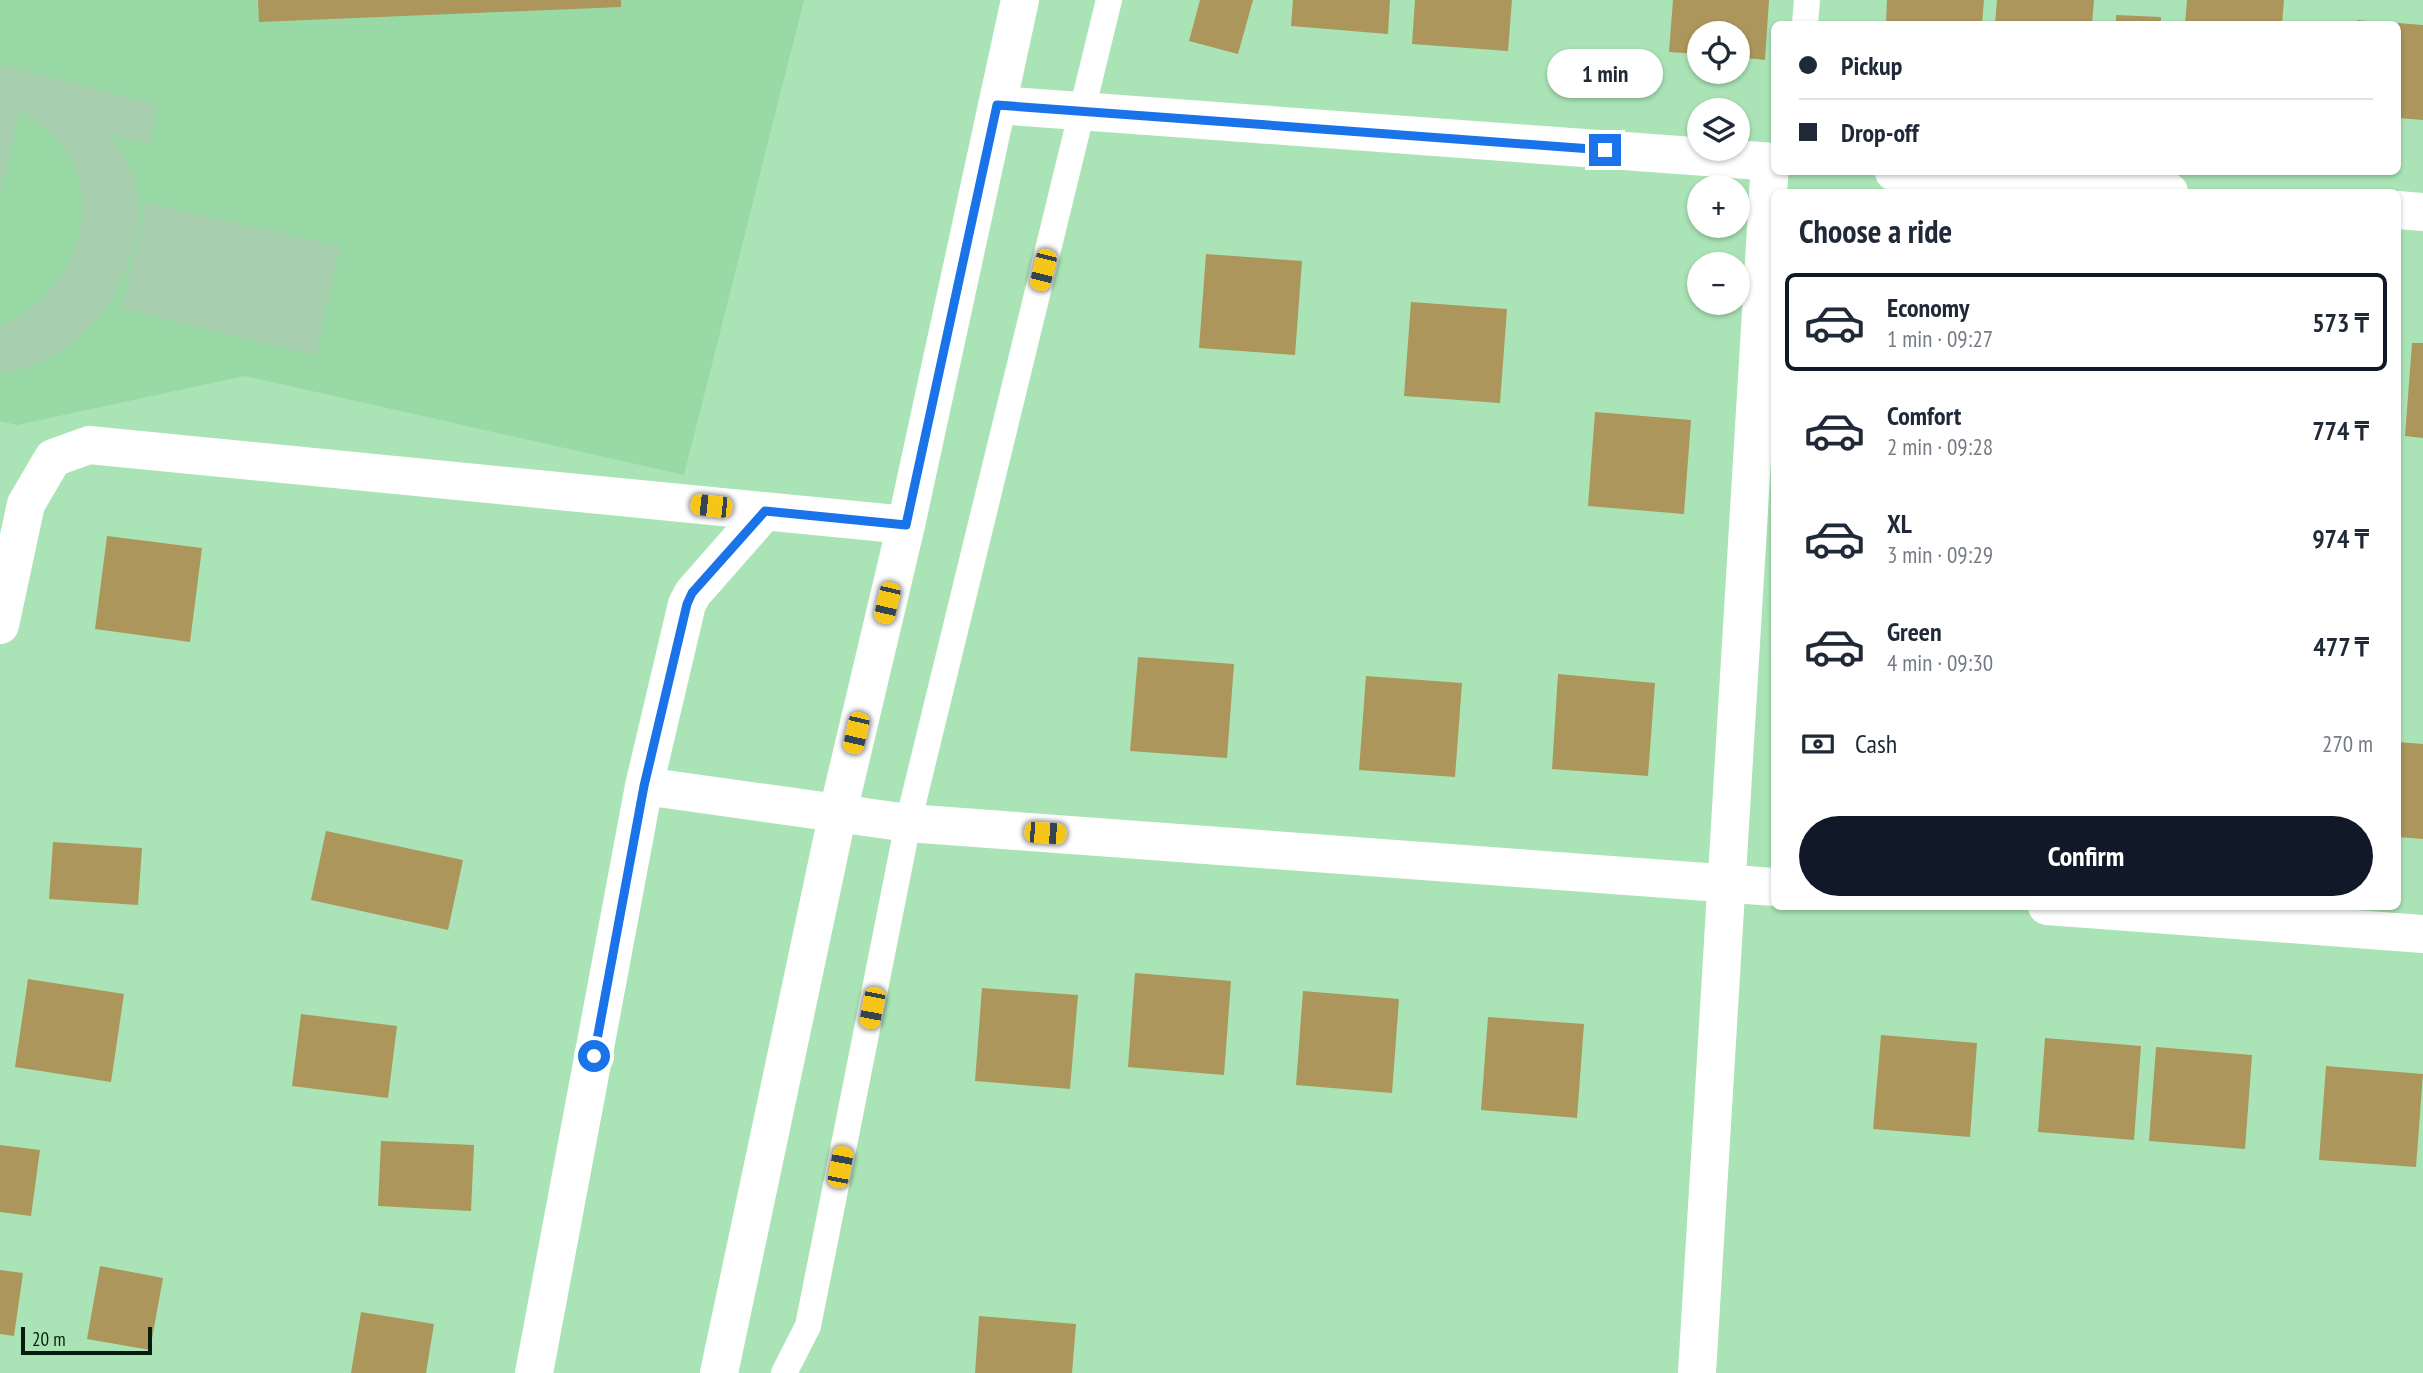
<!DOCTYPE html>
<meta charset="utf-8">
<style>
body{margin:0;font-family:"PT Sans Narrow",sans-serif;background:#f2f2f3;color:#1f2937;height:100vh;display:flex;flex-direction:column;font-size:26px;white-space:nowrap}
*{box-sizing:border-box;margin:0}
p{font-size:23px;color:#747a83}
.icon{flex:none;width:38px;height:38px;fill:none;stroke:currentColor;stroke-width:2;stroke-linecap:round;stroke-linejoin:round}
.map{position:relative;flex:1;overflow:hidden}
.details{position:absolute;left:1771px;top:189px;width:630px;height:721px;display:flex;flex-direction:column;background:#fff;border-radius:10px;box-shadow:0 2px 5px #0004}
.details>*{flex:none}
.top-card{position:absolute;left:1771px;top:21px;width:630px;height:154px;border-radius:10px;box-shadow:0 2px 5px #0004;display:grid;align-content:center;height:154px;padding:0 28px;background:#fff}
.fabs{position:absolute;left:1687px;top:21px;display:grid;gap:14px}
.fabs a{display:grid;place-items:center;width:63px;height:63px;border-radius:50%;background:#fff;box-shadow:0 2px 5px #0004;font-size:35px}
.scale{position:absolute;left:21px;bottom:18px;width:131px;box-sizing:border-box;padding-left:7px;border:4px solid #061c0c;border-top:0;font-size:19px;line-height:24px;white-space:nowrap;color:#061c0c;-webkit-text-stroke:5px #aae4b6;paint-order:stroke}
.end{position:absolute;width:32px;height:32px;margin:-16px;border:9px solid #1a73e8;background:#fff;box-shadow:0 0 0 4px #fff}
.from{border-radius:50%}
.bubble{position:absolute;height:49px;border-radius:24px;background:#fff;box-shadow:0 2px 5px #0004;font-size:23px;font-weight:800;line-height:49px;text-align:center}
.car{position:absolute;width:21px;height:42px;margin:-21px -10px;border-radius:9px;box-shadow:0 0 5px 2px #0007;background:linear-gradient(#f5c518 24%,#345 0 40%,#f5c518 0 76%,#345 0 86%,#f5c518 0)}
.top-card b{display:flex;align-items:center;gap:24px;height:66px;font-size:26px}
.top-card b+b{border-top:2px solid #e0e1e3}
.top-card i{width:18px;height:18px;background:#1f2937}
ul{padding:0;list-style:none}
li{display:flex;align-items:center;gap:21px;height:98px;margin:0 14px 10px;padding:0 14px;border:4px solid transparent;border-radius:10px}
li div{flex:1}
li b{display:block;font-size:26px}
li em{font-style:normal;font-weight:800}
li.active{border-color:#111827}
li>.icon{width:63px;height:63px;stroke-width:1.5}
h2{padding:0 28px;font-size:32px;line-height:84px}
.pay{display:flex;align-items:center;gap:18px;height:77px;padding:0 28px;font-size:26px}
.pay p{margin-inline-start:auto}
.action{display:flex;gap:14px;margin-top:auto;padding:14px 28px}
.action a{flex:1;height:80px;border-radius:42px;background:#111827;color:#fff;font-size:28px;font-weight:800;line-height:80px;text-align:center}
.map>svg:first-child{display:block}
.built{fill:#99d9a6}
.green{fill:#a7cfaf}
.building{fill:#ac965b}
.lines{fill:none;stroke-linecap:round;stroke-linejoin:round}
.lane{stroke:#fff;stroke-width:26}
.street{stroke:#fff;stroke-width:38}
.route{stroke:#1a73e8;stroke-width:9}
</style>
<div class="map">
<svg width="2423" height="1373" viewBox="0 0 2423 1373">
<rect width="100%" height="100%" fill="#aae4b6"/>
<path class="built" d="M0 0H804L684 475 245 376 17 425 0 421Z"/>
<path class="green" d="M0 64 156 104 149 144 110 134C127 160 138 181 139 213 139 233 132 253 125 270 120 281 116 294 109 304 83 340 45 367 0 374V325C63 303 105 219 70 158 58 137 39 123 20 110L0 194Z
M146 202 340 247 316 355 122 309Z"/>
<path class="building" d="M258 0H621V7L259 22Z
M1200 0H1253L1238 54 1189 41Z
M1293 0H1390L1388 34 1291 26Z
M1415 0H1512L1508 51 1412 44Z
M1673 0H1769L1765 60 1738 57V33H1699V54L1669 52Z
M1887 0H1984L1982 24H1886Z
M1997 0H2094L2092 24H1995Z
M2187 0H2284L2282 24H2185Z
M2116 15 2161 17V24H2116Z
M2357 20 2389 23V24H2357Z
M2398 23 2423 25V120L2398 118Z
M1206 254 1302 261 1295 355 1199 348Z
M1411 302 1507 309 1500 403 1404 396Z
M2412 343H2423V438L2405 436Z
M1595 412 1691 420 1684 514 1588 506Z
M107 536 202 548 190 642 95 629Z
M1138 657 1234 664 1227 758 1130 751Z
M1558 674 1655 683 1648 776 1552 769Z
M1366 676 1462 683 1455 777 1359 770Z
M2398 742 2423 744V839L2398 837Z
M326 831 463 860 448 930 311 900Z
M53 842 142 848 138 905 49 899Z
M1135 973 1231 981 1224 1075 1128 1067Z
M28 979 124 994 111 1082 15 1067Z
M982 988 1078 995 1070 1089 975 1081Z
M1303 991 1399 999 1392 1093 1296 1085Z
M301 1014 397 1026 388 1098 292 1086Z
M1488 1017 1584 1024 1577 1118 1481 1110Z
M1881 1035 1977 1043 1970 1137 1873 1129Z
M2045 1038 2141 1046 2134 1140 2038 1132Z
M2156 1047 2252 1055 2245 1149 2149 1141Z
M2326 1066 2423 1074 2416 1167 2319 1160Z
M381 1141 474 1145 471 1211 378 1206Z
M0 1145 40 1150 31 1216 0 1212Z
M100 1266 163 1278 150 1350 87 1339Z
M0 1270 23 1273 14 1336 0 1334Z
M361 1312 434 1324 426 1373H351Z
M979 1316 1076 1324 1072 1373H975Z"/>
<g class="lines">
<path class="lane" d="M1805 24 1807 0
M784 1373 808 1326 908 823 1109 0"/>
<path class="street" d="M997 105 1774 162
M1894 172 2169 192
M2398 210 2423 212
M0 625 26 504 53 458 89 445 906 525
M644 786 908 823 1774 887
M2047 906 2423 934
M534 1373 644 786 687 604 693 593 765 511
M719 1373 838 812 906 525 1020 0
M1697 1373 1770 162"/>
</g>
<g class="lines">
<path class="route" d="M594 1056 644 786 687 604 692 593 765 511 906 525 997 105 1605 150"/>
</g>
</svg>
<div class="fabs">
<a><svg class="icon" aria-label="locate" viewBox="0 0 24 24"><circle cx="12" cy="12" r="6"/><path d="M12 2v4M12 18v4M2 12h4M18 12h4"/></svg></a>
<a><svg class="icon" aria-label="layers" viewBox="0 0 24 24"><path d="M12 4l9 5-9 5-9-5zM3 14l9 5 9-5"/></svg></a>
<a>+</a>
<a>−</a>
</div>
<div class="scale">20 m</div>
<i class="end from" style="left:594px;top:1056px"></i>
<i class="end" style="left:1605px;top:150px"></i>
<div class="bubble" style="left:1547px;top:49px;width:116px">1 min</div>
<i class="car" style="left:1043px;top:270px;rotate:194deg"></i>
<i class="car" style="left:711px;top:506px;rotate:276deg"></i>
<i class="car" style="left:887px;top:603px;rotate:193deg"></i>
<i class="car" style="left:856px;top:733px;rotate:193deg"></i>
<i class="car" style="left:1045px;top:833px;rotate:94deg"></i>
<i class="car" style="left:872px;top:1008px;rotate:191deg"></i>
<i class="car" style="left:840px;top:1167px;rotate:11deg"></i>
<div class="top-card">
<b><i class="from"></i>Pickup</b>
<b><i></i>Drop-off</b>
</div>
<section class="details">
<h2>Choose a ride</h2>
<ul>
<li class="active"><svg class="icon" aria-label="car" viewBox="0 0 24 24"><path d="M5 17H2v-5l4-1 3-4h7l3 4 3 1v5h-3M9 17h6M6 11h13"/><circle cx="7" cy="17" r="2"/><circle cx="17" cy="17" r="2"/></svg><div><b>Economy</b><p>1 min · 09:27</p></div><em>573 ₸</em></li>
<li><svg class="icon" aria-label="car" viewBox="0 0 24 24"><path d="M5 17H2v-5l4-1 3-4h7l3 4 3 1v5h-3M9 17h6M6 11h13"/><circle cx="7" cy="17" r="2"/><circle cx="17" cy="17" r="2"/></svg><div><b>Comfort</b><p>2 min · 09:28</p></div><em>774 ₸</em></li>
<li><svg class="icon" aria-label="car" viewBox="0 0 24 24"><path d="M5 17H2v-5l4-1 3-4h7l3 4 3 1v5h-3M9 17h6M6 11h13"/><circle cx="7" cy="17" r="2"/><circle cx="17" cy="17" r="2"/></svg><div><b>XL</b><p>3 min · 09:29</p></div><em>974 ₸</em></li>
<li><svg class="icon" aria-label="car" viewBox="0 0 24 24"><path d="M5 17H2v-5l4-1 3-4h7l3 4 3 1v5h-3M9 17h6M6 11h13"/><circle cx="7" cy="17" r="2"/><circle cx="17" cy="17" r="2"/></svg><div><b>Green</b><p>4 min · 09:30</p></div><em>477 ₸</em></li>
</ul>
<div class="pay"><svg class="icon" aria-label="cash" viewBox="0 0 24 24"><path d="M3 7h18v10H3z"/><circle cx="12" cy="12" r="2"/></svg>Cash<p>270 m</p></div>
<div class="action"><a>Confirm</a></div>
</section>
</div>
